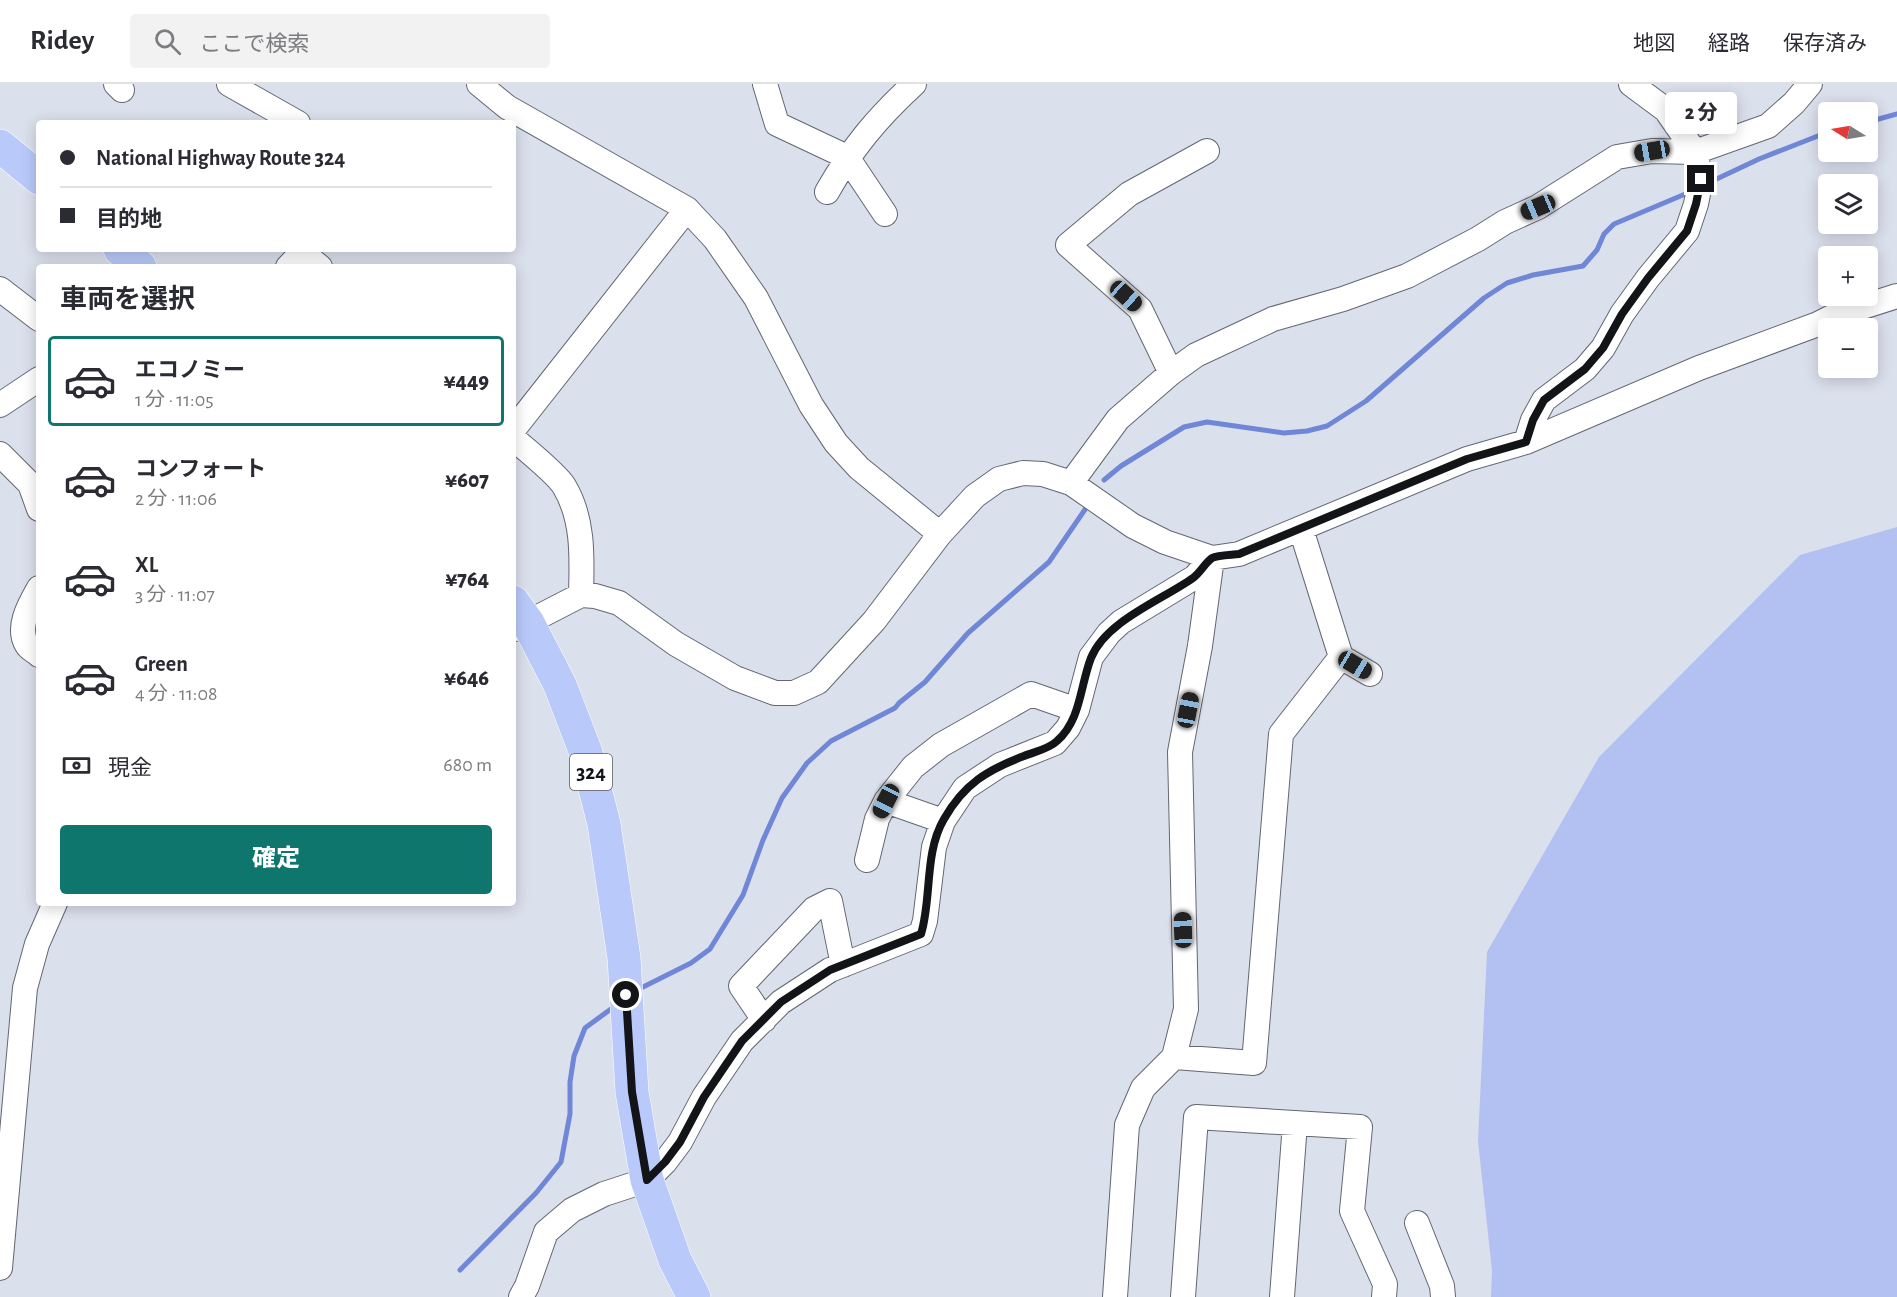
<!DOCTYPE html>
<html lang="ja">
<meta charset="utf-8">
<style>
body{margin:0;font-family:"Alegreya Sans","Noto Sans JP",sans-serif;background:#f2f2f3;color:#2b2b33;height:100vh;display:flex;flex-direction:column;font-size:22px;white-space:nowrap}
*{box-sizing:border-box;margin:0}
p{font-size:20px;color:#7c7c81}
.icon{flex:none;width:33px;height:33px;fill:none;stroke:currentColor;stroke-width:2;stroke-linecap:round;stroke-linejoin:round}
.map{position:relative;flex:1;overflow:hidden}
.drawer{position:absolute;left:36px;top:180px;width:480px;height:642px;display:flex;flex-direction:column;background:#fff;border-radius:6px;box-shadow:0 3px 15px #0003}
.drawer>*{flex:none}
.banner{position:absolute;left:36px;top:36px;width:480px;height:132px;border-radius:6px;box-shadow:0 3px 15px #0003;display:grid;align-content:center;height:132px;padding:0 24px;background:#fff}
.needle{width:39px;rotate:281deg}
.buttons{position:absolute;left:1818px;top:18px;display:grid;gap:12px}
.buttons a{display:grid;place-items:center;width:60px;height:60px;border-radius:6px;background:#fff;box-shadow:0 3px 15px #0003;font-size:30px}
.end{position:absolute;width:27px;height:27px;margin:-14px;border:8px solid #121418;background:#fff;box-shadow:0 0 0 3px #fff}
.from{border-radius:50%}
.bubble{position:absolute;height:42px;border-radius:6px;background:#fff;box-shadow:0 3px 15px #0003;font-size:20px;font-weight:800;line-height:42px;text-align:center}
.car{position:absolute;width:18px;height:36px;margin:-18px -9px;border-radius:8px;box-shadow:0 0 4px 2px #0007;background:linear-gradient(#222 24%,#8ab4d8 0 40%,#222 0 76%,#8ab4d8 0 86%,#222 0)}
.banner b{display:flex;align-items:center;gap:21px;height:57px;font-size:22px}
.banner b+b{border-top:2px solid #e1e1e2}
.banner i{width:15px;height:15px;background:#2b2b33}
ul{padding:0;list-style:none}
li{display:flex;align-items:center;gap:18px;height:90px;margin:0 12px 9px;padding:0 12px;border:3px solid transparent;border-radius:6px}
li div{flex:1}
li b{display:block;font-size:22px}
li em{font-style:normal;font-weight:800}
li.current{border-color:#0f766e}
li>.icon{width:54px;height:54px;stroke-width:1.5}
h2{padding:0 24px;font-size:27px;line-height:72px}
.pay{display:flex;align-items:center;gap:15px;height:66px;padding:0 24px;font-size:22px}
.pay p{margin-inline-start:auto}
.action{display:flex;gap:12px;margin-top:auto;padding:12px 24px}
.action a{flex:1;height:69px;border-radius:6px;background:#0f766e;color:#fff;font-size:24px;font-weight:800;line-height:69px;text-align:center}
header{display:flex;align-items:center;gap:36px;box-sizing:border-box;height:84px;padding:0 30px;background:#fff;border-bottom:2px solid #e1e1e2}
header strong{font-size:28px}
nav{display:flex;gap:33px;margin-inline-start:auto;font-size:21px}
.search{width:420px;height:54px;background:#f2f2f3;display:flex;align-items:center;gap:15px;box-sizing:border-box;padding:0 21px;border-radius:6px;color:#7c7c81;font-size:22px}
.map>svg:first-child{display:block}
.green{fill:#b2c1f2}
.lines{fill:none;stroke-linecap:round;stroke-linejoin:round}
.stream{stroke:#7086d7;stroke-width:5}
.minor-casing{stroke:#636773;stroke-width:26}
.highway-casing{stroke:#fff;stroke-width:34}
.minor{stroke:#fff;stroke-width:24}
.highway{stroke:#b9c9fa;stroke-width:33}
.route{stroke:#121418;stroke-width:8}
.labels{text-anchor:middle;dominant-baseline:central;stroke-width:4.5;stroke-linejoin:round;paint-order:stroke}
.shield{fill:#fff;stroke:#595a5d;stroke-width:1.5}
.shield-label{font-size:21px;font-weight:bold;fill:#121418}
</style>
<header>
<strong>Ridey</strong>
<div class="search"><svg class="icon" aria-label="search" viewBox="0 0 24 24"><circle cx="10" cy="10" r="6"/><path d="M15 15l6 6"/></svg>ここで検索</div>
<nav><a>地図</a><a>経路</a><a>保存済み</a></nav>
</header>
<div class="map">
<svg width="1897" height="1213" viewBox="0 0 1897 1213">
<rect width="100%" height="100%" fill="#dbe0ed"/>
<path class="green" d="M1897 443V1213H1491L1492 1187 1478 1057 1487 868 1599 673 1800 471Z"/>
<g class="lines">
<path class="stream" d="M1868 38 1897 30
M1706 100 1759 75 1828 48
M1104 396 1121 382 1184 343 1207 338 1284 349 1307 347 1327 342 1366 317 1484 214 1507 199 1533 191 1583 182 1597 166 1604 150 1614 140 1690 108
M637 906 691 879 710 865 743 811 763 756 782 714 807 679 831 657 895 624 899 619 925 598 968 549 1049 478 1086 424
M460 1186 536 1109 561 1078 570 1030V998L574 972 585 944 615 922"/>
<g class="minor-casing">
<path id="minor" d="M116 0 122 6
M229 0 298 39
M479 0 507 23 687 125 715 155 756 214 811 321 836 359 859 384 940 450
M765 0 777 40 847 73 885 130
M827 108C852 64 877 34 914 0
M302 168 320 183
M288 183 305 165
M0 205 39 235
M1171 289 1140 225 1068 161 1129 110 1207 67
M0 321 39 295
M513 346 687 125
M513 354C525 365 556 389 564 402 584 435 582 474 581 511
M1526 358 1533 336 1544 316 1585 285 1603 264 1622 230 1648 194 1687 147 1696 120 1701 95 1695 68 1666 26 1631 0
M0 370 30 400 39 425
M1071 399 1118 335 1171 289 1196 271 1273 235 1343 215 1407 192 1478 155 1505 138 1538 123 1617 73 1652 67 1695 68 1768 42 1794 19 1810 0
M1301 445 1341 573 1370 590
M39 504C30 520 16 543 27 561 29 565 36 568 39 571
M515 545 581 511 595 512 619 519 676 560 735 594 775 609H794L818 598 874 537 940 450 975 412 999 395 1023 389 1043 390 1071 399 1133 442 1165 458 1212 474 1239 470 1467 375 1526 358 1699 284 1818 240 1834 232 1897 212
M886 717 943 737
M867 776 877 735 886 717 913 683 941 661 1031 610 1077 626
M764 936 741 902 814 825 830 817 843 881
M1174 973 1254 979 1281 650 1341 573
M1417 1139 1442 1202 1443 1213
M0 1184 25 904 37 860 55 819
M521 1213 527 1202 546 1148 572 1126 604 1110 647 1096 665 1078 680 1058 704 1013 742 957 781 918 830 886 921 850 925 837 934 763 943 737 965 704 1000 681 1055 659 1068 644 1077 626 1091 573 1109 549 1121 538 1195 493 1212 474
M1115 1213 1127 1041 1143 1004 1174 973 1186 925 1180 668 1200 562 1212 474
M1183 1213 1196 1033 1360 1043 1352 1127 1385 1200 1384 1213
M1282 1213 1295 1039"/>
</g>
<g class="highway-casing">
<path id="highway" d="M0 62 39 94
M120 165 140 183
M513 518 528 539 560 601 586 669 604 740 624 874 632 1008 647 1096 675 1176 694 1213"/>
</g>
<use href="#minor" class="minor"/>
<use href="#highway" class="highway"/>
</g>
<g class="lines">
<path class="route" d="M626 911 632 1008 647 1096 665 1078 680 1058 704 1013 742 957 781 918 830 886 921 850C932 814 924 769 944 735 964 700 987 686 1024 672 1034 668 1049 665 1057 657 1081 636 1080 602 1091 574 1106 537 1162 516 1193 494 1200 489 1205 479 1212 474 1218 471 1231 471 1239 470L1467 375 1526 358 1533 336 1544 316 1585 285 1603 264 1622 230 1648 194 1687 147 1696 120 1701 95"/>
</g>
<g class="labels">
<rect class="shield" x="570" y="670" width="42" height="36" rx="4.5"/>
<g class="shield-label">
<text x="591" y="688">324</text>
</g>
</g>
</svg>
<div class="buttons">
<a><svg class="needle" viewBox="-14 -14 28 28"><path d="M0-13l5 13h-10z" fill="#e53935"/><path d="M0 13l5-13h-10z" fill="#7c7c81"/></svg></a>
<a><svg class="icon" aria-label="layers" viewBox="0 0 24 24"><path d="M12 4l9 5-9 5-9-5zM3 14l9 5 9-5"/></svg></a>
<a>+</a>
<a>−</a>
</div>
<i class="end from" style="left:626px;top:911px"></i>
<i class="end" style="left:1701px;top:95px"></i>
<div class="bubble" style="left:1665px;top:8px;width:72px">2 分</div>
<i class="car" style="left:1652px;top:67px;rotate:260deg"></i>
<i class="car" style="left:1538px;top:123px;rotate:247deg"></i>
<i class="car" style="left:1126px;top:212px;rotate:132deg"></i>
<i class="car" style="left:1355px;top:581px;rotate:121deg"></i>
<i class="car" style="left:1188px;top:626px;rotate:11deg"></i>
<i class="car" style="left:886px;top:717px;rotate:207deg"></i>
<i class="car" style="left:1183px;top:846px;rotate:358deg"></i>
<div class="banner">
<b><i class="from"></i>National Highway Route 324</b>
<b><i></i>目的地</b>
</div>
<section class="drawer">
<h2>車両を選択</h2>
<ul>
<li class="current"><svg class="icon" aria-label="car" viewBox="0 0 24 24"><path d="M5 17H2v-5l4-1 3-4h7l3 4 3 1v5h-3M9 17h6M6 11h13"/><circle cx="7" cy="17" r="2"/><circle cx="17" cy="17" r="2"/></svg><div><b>エコノミー</b><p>1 分 · 11:05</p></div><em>¥449</em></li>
<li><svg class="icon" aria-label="car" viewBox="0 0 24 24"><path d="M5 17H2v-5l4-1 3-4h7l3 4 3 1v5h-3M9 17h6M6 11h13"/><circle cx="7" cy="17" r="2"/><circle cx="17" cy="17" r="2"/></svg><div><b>コンフォート</b><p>2 分 · 11:06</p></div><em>¥607</em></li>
<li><svg class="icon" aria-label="car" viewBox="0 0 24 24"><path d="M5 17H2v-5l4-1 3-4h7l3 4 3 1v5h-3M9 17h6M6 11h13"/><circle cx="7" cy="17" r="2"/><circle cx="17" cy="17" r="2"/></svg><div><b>XL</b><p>3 分 · 11:07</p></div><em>¥764</em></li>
<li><svg class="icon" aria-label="car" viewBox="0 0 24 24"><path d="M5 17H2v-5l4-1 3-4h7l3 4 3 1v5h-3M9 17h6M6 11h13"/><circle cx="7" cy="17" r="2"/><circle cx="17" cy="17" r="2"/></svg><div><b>Green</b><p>4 分 · 11:08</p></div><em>¥646</em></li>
</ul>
<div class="pay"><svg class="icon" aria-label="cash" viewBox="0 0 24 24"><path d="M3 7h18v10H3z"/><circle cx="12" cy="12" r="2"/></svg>現金<p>680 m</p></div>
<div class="action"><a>確定</a></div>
</section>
</div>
